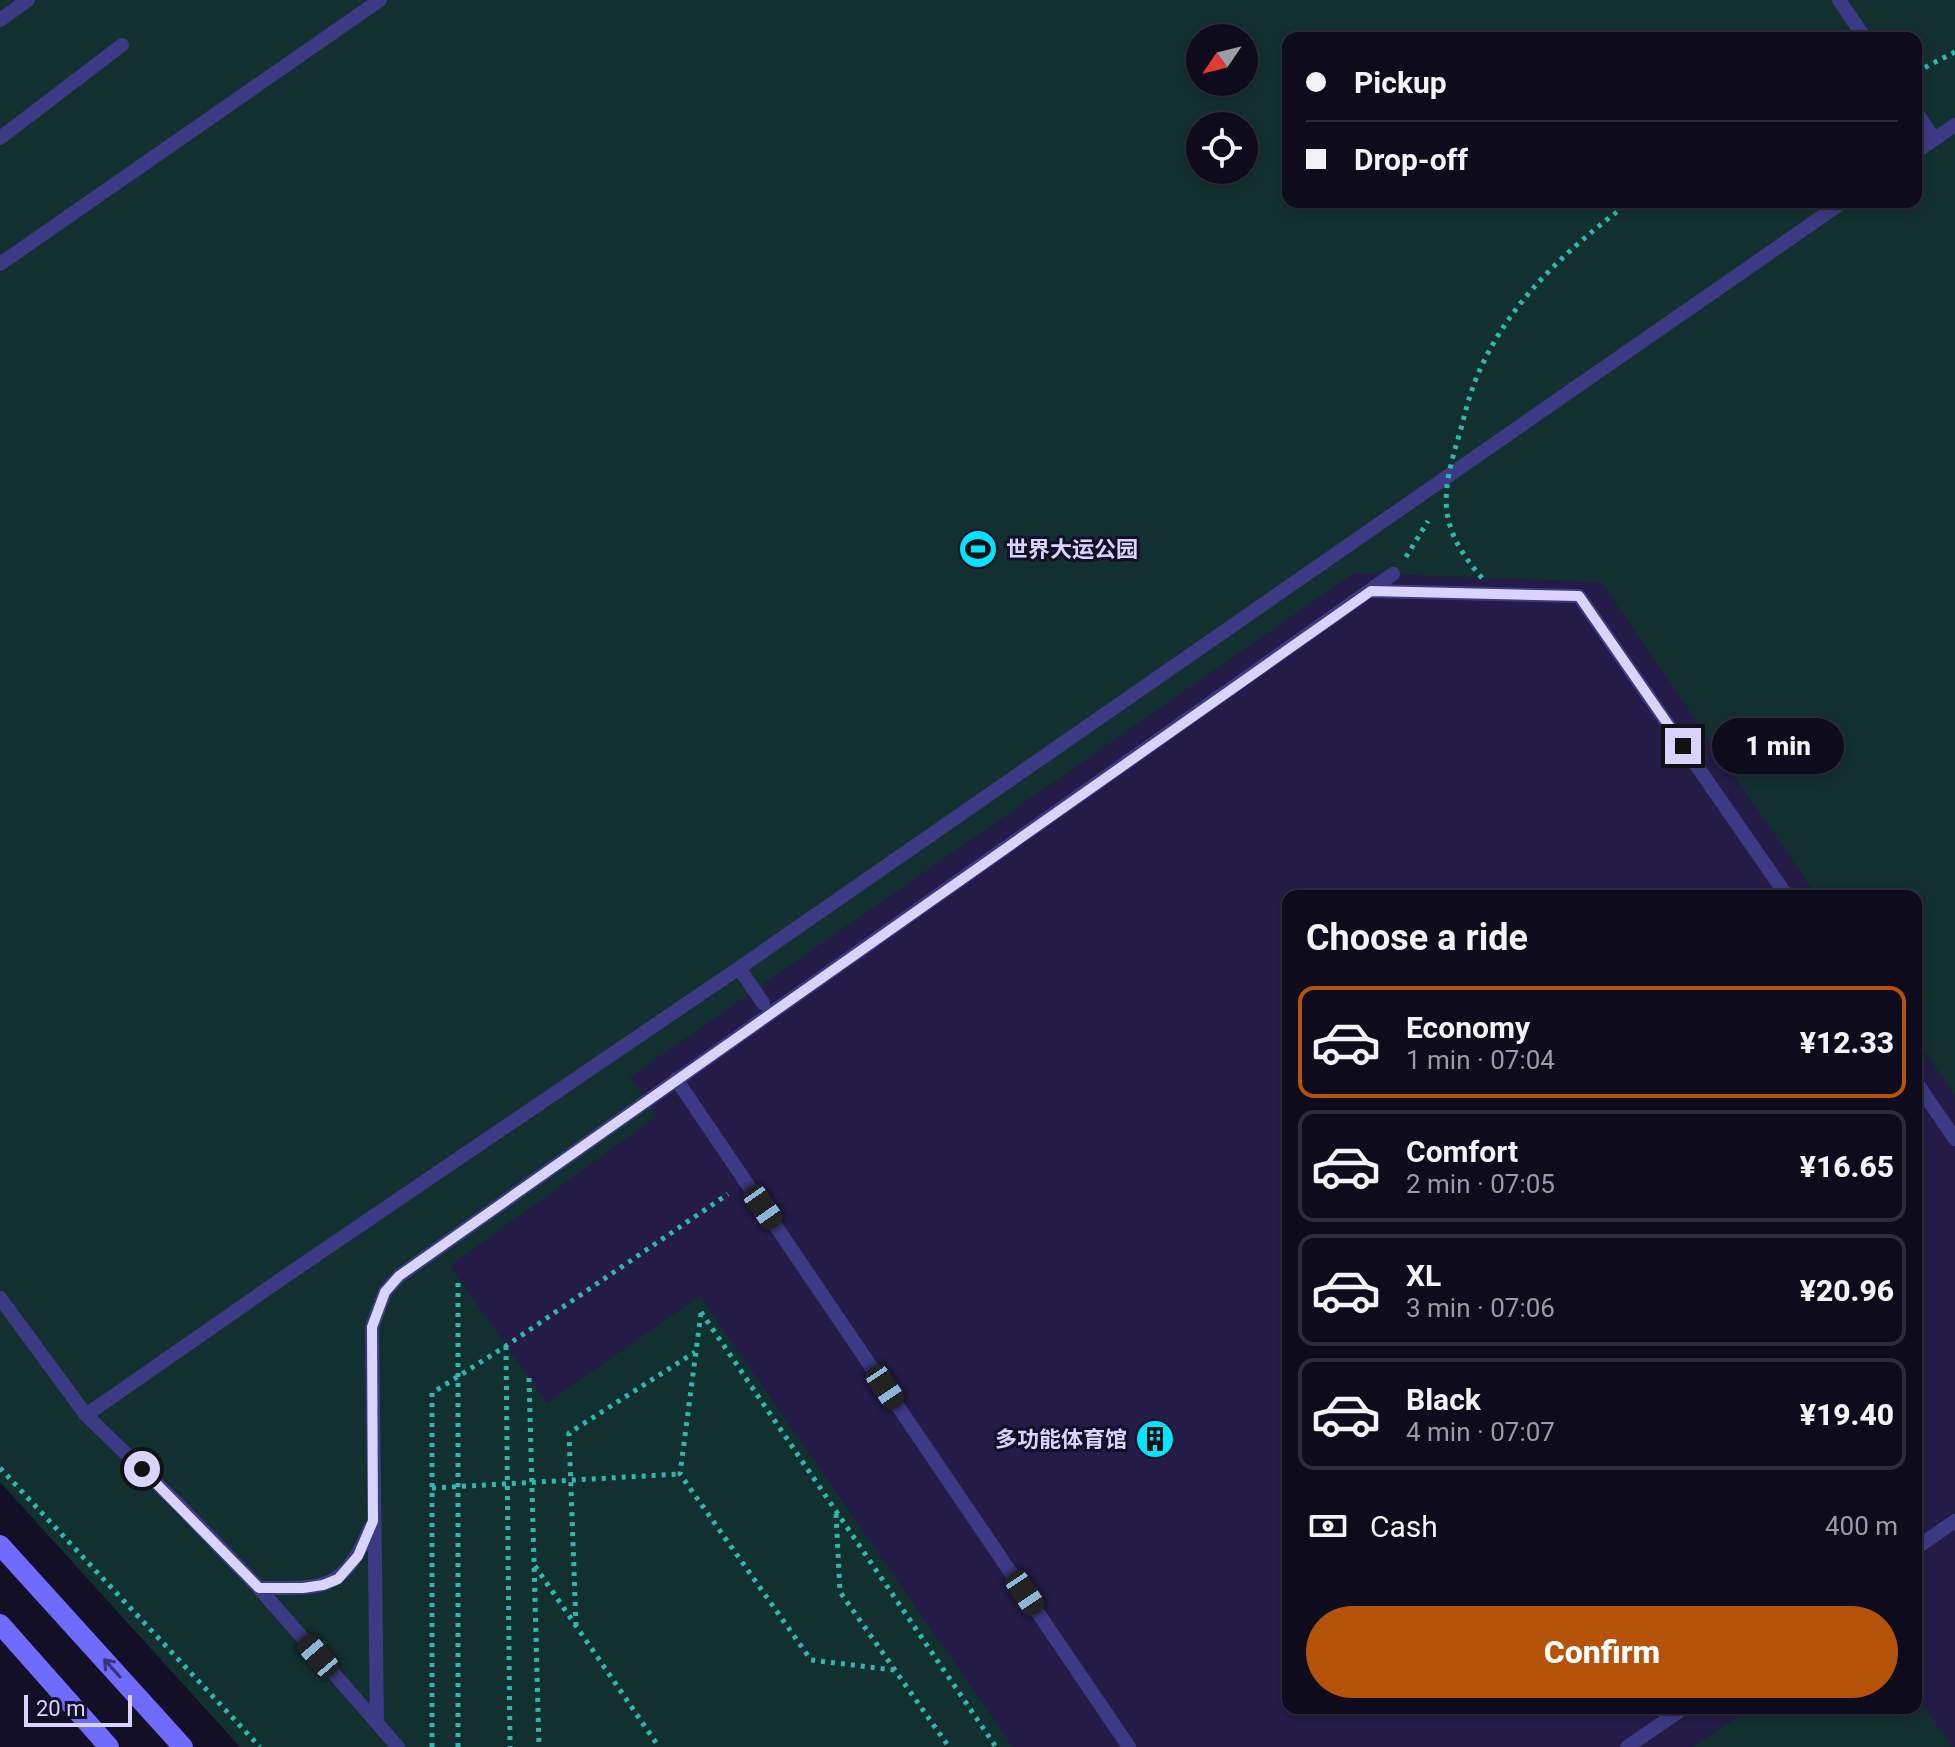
<!DOCTYPE html>
<meta charset="utf-8">
<style>
body{margin:0;font-family:Roboto,"Noto Sans SC",sans-serif;background:#171425;color:#f1f3f6;height:100vh;display:flex;flex-direction:column;font-size:30px;white-space:nowrap}
*{box-sizing:border-box;margin:0}
p{font-size:26px;color:#9b9ba3}
.icon{flex:none;width:44px;height:44px;fill:none;stroke:currentColor;stroke-width:2;stroke-linecap:round;stroke-linejoin:round}
.map{position:relative;flex:1;overflow:hidden}
.details{position:absolute;left:1282px;top:890px;width:640px;height:824px;display:flex;flex-direction:column;background:#0e0b1c;border-radius:16px;box-shadow:0 4px 12px #0003,0 0 0 2px #2e2b3b}
.details>*{flex:none}
.banner{position:absolute;left:1282px;top:32px;width:640px;height:176px;border-radius:16px;box-shadow:0 4px 12px #0003,0 0 0 2px #2e2b3b;display:grid;align-content:center;height:176px;padding:0 24px;background:#0e0b1c}
.needle{width:52px;rotate:235deg}
.fabs{position:absolute;left:1186px;top:24px;display:grid;gap:16px}
.fabs a{display:grid;place-items:center;width:72px;height:72px;border-radius:50%;background:#0e0b1c;box-shadow:0 4px 12px #0003,0 0 0 2px #2e2b3b;font-size:40px}
.scale{position:absolute;left:24px;bottom:20px;width:108px;box-sizing:border-box;padding-left:8px;border:4px solid #d9d4ff;border-top:0;font-size:22px;line-height:28px;white-space:nowrap;color:#d9d4ff;-webkit-text-stroke:6px #130f26;paint-order:stroke}
.end{position:absolute;width:36px;height:36px;margin:-18px;border:10px solid #d9d4ff;background:#111;box-shadow:0 0 0 4px #111}
.from{border-radius:50%}
.bubble{position:absolute;height:56px;border-radius:28px;background:#0e0b1c;box-shadow:0 4px 12px #0003,0 0 0 2px #2e2b3b;font-size:26px;font-weight:800;line-height:56px;text-align:center}
.car{position:absolute;width:24px;height:48px;margin:-24px -12px;border-radius:10px;box-shadow:0 0 6px 2px #0007;background:linear-gradient(#222 24%,#8ab4d8 0 40%,#222 0 76%,#8ab4d8 0 86%,#222 0)}
.banner b{display:flex;align-items:center;gap:28px;height:76px;font-size:30px}
.banner b+b{border-top:2px solid #2e2b3b}
.banner i{width:20px;height:20px;background:#f1f3f6}
ul{padding:0;list-style:none}
li{display:flex;align-items:center;gap:24px;height:112px;margin:0 16px 12px;padding:0 8px;border:4px solid #2e2b3b;border-radius:16px}
li div{flex:1}
li b{display:block;font-size:30px}
li em{font-style:normal;font-weight:800}
li.selected{border-color:#b45309}
li>.icon{width:72px;height:72px;stroke-width:1.5}
h2{padding:0 24px;font-size:36px;line-height:96px}
.pay{display:flex;align-items:center;gap:20px;height:88px;padding:0 24px;font-size:30px}
.pay p{margin-inline-start:auto}
.button{display:flex;gap:16px;margin-top:auto;padding:16px 24px}
.button a{flex:1;height:92px;border-radius:48px;background:#b45309;color:#fff;font-size:32px;font-weight:800;line-height:92px;text-align:center}
.map>svg:first-child{display:block}
.green{fill:#12302f;fill-rule:evenodd}
.building{fill:#241b47}
.lines{fill:none;stroke-linecap:round;stroke-linejoin:round}
.path{stroke:#2fb8b0;stroke-width:5;stroke-dasharray:4 6;stroke-linecap:butt}
.lane{stroke:#3d3a85;stroke-width:14}
.secondary{stroke:#6f6bff;stroke-width:20}
.path-bridge{stroke:#2fb8b0;stroke-width:5;stroke-dasharray:4 6;stroke-linecap:butt}
.secondary-bridge{stroke:#6f6bff;stroke-width:20}
.oneway{stroke:#38347d}
.route{stroke:#d9d4ff;stroke-width:10}
.labels{text-anchor:middle;dominant-baseline:central;stroke-width:6;stroke-linejoin:round;paint-order:stroke}
.poi-label{font-size:22px;font-weight:bold;fill:#d9d4ff;stroke:#130f26;text-anchor:start}
</style>
<div class="map">
<svg width="1955" height="1747" viewBox="0 0 1955 1747">
<rect width="100%" height="100%" fill="#130f26"/>
<path class="green" d="M0 0H1955V1747H240L0 1482ZM1200 38H1244V82H1200ZM1288 38H1916V202H1288ZM1200 126H1244V170H1200ZM1288 896H1916V1708H1288Z"/>
<path class="building" d="M1354 573 1601 582 1817 896H1288V1708H1751L1693 1747H1013L700 1296 547 1403 450 1266 657 1116 630 1077Z
M1916 1039 1955 1096V1747H1952L1916 1694Z"/>
<g class="lines">
<path class="path" d="M1916 72 1955 52
M1406 557 1428 521
M701 1312 996 1747
M701 1313 680 1474 811 1660 894 1670
M506 1346 510 1747
M529 1378 539 1747
M0 1468 260 1747
M432 1488 680 1474
M836 1514 840 1592 949 1747
M535 1566 659 1747
M576 1626 569 1433 695 1352
M432 1747V1393L506 1346 728 1194
M458 1747V1277"/>
<path class="lane" d="M1839 0 1865 38
M0 20 28 0
M1916 112 1934 139
M0 138 122 45
M1916 152 1955 125
M0 264 380 0
M1371 591 1579 596 1787 896
M739 968 763 1003
M676 1079 1129 1747
M1916 1082 1955 1139
M0 1298 86 1415 179 1505 259 1588 398 1747
M86 1415 290 1273 739 968 1843 202
M1916 1548 1955 1521
M259 1588C322 1588 343 1593 370 1528
M377 1723 372 1327 385 1292 399 1276 1393 574
M1627 1747 1684 1708"/>
<path class="secondary" d="M0 1545 183 1747"/>
<path class="path-bridge" d="M1482 578C1436 525 1441 495 1460 432 1465 414 1469 396 1476 379 1506 304 1567 249 1630 202"/>
<path class="secondary-bridge" d="M0 1624 109 1747"/>
</g>
<defs><path id="oneway-shaft" d="M-6 0H5M1.5-3L5.5 0L1.5 3" fill="none" stroke-width="1.6" stroke-linecap="round" stroke-linejoin="round" transform="scale(2)"/></defs>
<use class="oneway" href="#oneway-shaft" transform="translate(112 1668) rotate(-132)"/>
<g class="lines">
<path class="route" d="M142 1469 259 1588H303L323 1585 338 1579 358 1556 373 1521 372 1327 385 1292 399 1276 1371 591 1579 596 1683 746"/>
</g>
<defs>
<g id="stadium-disc" transform="scale(2)"><circle r="9.5" fill="#00e5ff" stroke="#130f26"/><path d="M0-5a6.5 5 0 1 0 0 10a6.5 5 0 1 0 0-10ZM-3.5-1.8h7v3.6h-7Z" fill="#111"/></g>
<g id="building-disc" transform="scale(2)"><circle r="9.5" fill="#00e5ff" stroke="#130f26"/><path d="M-4-6H4V6H1V3H-1V6H-4ZM-2.5-4.3h1.7v1.8h-1.7ZM.8-4.3h1.7v1.8H.8ZM-2.5-1h1.7V.8h-1.7ZM.8-1h1.7V.8H.8Z" fill="#111"/></g>
</defs>
<g fill-rule="evenodd">
<use href="#stadium-disc" x="978" y="549"/>
<use href="#building-disc" x="1155" y="1439"/>
</g>
<g class="labels">
<g class="poi-label">
<text x="1006" y="549">世界大运公园</text>
<text x="1127" y="1439" text-anchor="end">多功能体育馆</text>
</g>
</g>
</svg>
<div class="fabs">
<a><svg class="needle" viewBox="-14 -14 28 28"><path d="M0-13l5 13h-10z" fill="#e53935"/><path d="M0 13l5-13h-10z" fill="#9b9ba3"/></svg></a>
<a><svg class="icon" aria-label="locate" viewBox="0 0 24 24"><circle cx="12" cy="12" r="6"/><path d="M12 2v4M12 18v4M2 12h4M18 12h4"/></svg></a>
</div>
<div class="scale">20 m</div>
<i class="end from" style="left:142px;top:1469px"></i>
<i class="end" style="left:1683px;top:746px"></i>
<div class="bubble" style="left:1712px;top:718px;width:132px">1 min</div>
<i class="car" style="left:763px;top:1207px;rotate:145deg"></i>
<i class="car" style="left:885px;top:1387px;rotate:146deg"></i>
<i class="car" style="left:1025px;top:1593px;rotate:146deg"></i>
<i class="car" style="left:318px;top:1656px;rotate:319deg"></i>
<div class="banner">
<b><i class="from"></i>Pickup</b>
<b><i></i>Drop-off</b>
</div>
<section class="details">
<h2>Choose a ride</h2>
<ul>
<li class="selected"><svg class="icon" aria-label="car" viewBox="0 0 24 24"><path d="M5 17H2v-5l4-1 3-4h7l3 4 3 1v5h-3M9 17h6M6 11h13"/><circle cx="7" cy="17" r="2"/><circle cx="17" cy="17" r="2"/></svg><div><b>Economy</b><p>1 min · 07:04</p></div><em>¥12.33</em></li>
<li><svg class="icon" aria-label="car" viewBox="0 0 24 24"><path d="M5 17H2v-5l4-1 3-4h7l3 4 3 1v5h-3M9 17h6M6 11h13"/><circle cx="7" cy="17" r="2"/><circle cx="17" cy="17" r="2"/></svg><div><b>Comfort</b><p>2 min · 07:05</p></div><em>¥16.65</em></li>
<li><svg class="icon" aria-label="car" viewBox="0 0 24 24"><path d="M5 17H2v-5l4-1 3-4h7l3 4 3 1v5h-3M9 17h6M6 11h13"/><circle cx="7" cy="17" r="2"/><circle cx="17" cy="17" r="2"/></svg><div><b>XL</b><p>3 min · 07:06</p></div><em>¥20.96</em></li>
<li><svg class="icon" aria-label="car" viewBox="0 0 24 24"><path d="M5 17H2v-5l4-1 3-4h7l3 4 3 1v5h-3M9 17h6M6 11h13"/><circle cx="7" cy="17" r="2"/><circle cx="17" cy="17" r="2"/></svg><div><b>Black</b><p>4 min · 07:07</p></div><em>¥19.40</em></li>
</ul>
<div class="pay"><svg class="icon" aria-label="cash" viewBox="0 0 24 24"><path d="M3 7h18v10H3z"/><circle cx="12" cy="12" r="2"/></svg>Cash<p>400 m</p></div>
<div class="button"><a>Confirm</a></div>
</section>
</div>
